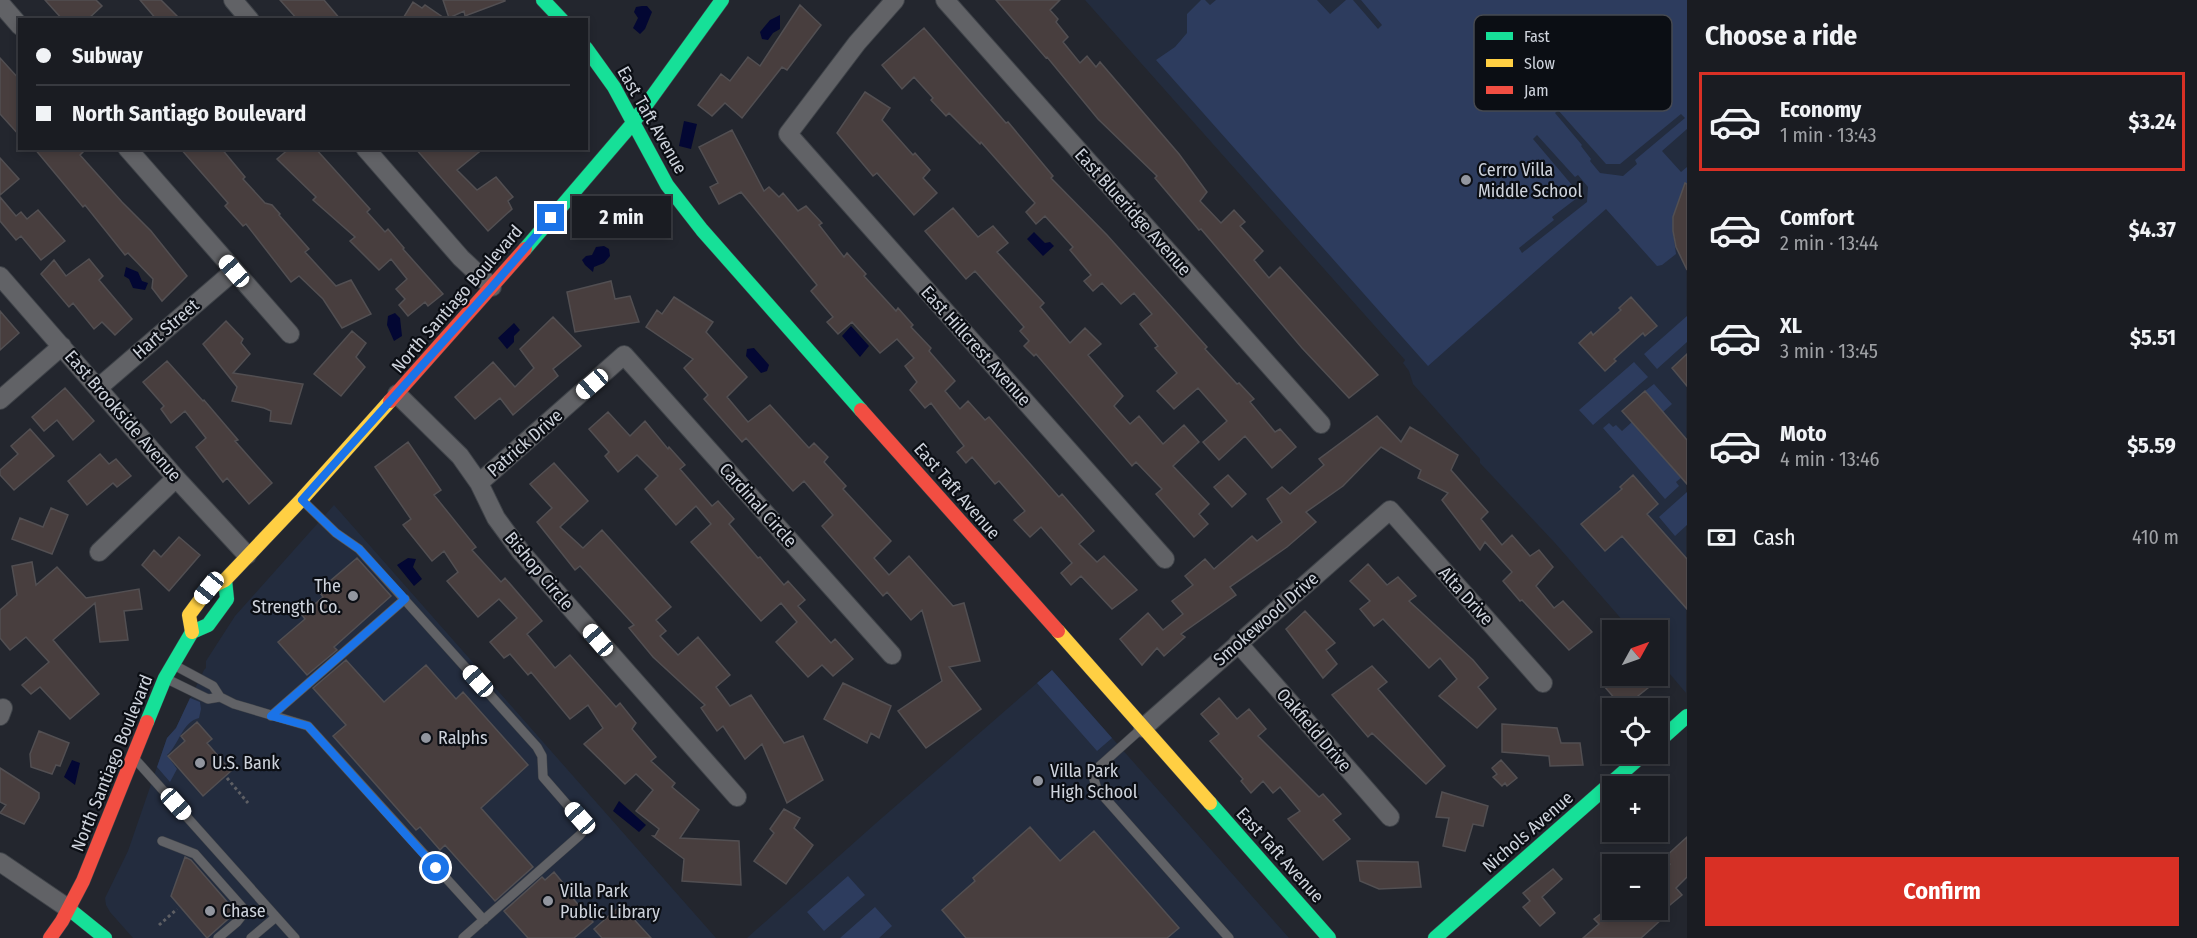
<!DOCTYPE html>
<meta charset="utf-8">
<style>
body{margin:0;font-family:"Fira Sans Condensed",sans-serif;background:#23252a;color:#f1f3f6;height:100vh;display:flex;flex-direction:column;font-size:22px;white-space:nowrap}
*{box-sizing:border-box;margin:0}
p{font-size:20px;color:#9fa1a5}
.icon{flex:none;width:33px;height:33px;fill:none;stroke:currentColor;stroke-width:2;stroke-linecap:round;stroke-linejoin:round}
.map{position:relative;flex:1;overflow:hidden}
.sheet{display:flex;flex-direction:column;background:#1a1c22;width:510px}
.sheet>*{flex:none}
.guide{position:absolute;left:18px;top:18px;width:570px;height:132px;border-radius:0px;box-shadow:0 3px 9px #0003,0 0 0 2px #383a40;display:grid;align-content:center;height:132px;padding:0 18px;background:#1a1c22}
.needle{width:39px;rotate:50deg}
.fabs{position:absolute;left:1602px;top:620px;display:grid;gap:12px}
.fabs a{display:grid;place-items:center;width:66px;height:66px;border-radius:0px;background:#1a1c22;box-shadow:0 3px 9px #0003,0 0 0 2px #383a40;font-size:30px}
.end{position:absolute;width:27px;height:27px;margin:-14px;border:8px solid #1a73e8;background:#fff;box-shadow:0 0 0 3px #fff}
.from{border-radius:50%}
.bubble{position:absolute;height:42px;border-radius:0px;background:#1a1c22;box-shadow:0 3px 9px #0003,0 0 0 2px #383a40;font-size:20px;font-weight:700;line-height:42px;text-align:center}
.car{position:absolute;width:18px;height:36px;margin:-18px -9px;border-radius:8px;box-shadow:0 0 4px 2px #0007;background:linear-gradient(#fff 24%,#345 0 40%,#fff 0 76%,#345 0 86%,#fff 0)}
.guide b{display:flex;align-items:center;gap:21px;height:57px;font-size:22px}
.guide b+b{border-top:2px solid #383a40}
.guide i{width:15px;height:15px;background:#f1f3f6}
ul{padding:0;list-style:none}
li{display:flex;align-items:center;gap:18px;height:99px;margin:0 12px 9px;padding:0 6px;border:3px solid transparent;border-radius:0px}
li div{flex:1}
li b{display:block;font-size:22px}
li em{font-style:normal;font-weight:700}
li.current{border-color:#d93025}
li>.icon{width:54px;height:54px;stroke-width:1.5}
h2{padding:0 18px;font-size:27px;line-height:72px}
.pay{display:flex;align-items:center;gap:15px;height:66px;padding:0 18px;font-size:22px}
.pay p{margin-inline-start:auto}
.action{display:flex;gap:12px;margin-top:auto;padding:12px 18px}
.action a{flex:1;height:69px;border-radius:0px;background:#d93025;color:#fff;font-size:24px;font-weight:700;line-height:69px;text-align:center}
main{display:flex;flex:1;min-height:0}
.map>svg:first-child{display:block}
.built{fill:#232c3e}
.green{fill:#2d3c5e;fill-rule:evenodd}
.water{fill:#030733}
.building{fill:#483e3e;stroke:#524f52;stroke-width:1.5}
.lines{fill:none;stroke-linecap:round;stroke-linejoin:round}
.lane-casing{stroke:#3f4349;stroke-width:10}
.street-casing{stroke:#3f4349;stroke-width:20}
.fast-casing{stroke:#3f4349;stroke-width:15}
.slow-casing{stroke:#3f4349;stroke-width:15}
.jam-casing{stroke:#3f4349;stroke-width:15}
.path{stroke:#5e5f64;stroke-width:3;stroke-dasharray:3 3;stroke-linecap:butt}
.lane{stroke:#616266;stroke-width:9}
.street{stroke:#616266;stroke-width:18}
.fast{stroke:#16e098;stroke-width:14}
.slow{stroke:#ffcf43;stroke-width:14}
.jam{stroke:#f24e42;stroke-width:14}
.route{stroke:#1a73e8;stroke-width:8}
.poi-dot{fill:#92969f;stroke:#0b0e14;stroke-width:2}
.labels{text-anchor:middle;dominant-baseline:central;stroke-width:4.5;stroke-linejoin:round;paint-order:stroke}
.street-label{font-size:18px;fill:#ced3dc;stroke:#0b0e14}
.poi-label{font-size:18px;fill:#ced3dc;stroke:#0b0e14;text-anchor:start}
.key{fill:#0b0e14;stroke:#464950;stroke-width:1.5}
.key-label{font-size:16px;fill:#ced3dc}
</style>
<main>
<div class="map">
<svg width="1687" height="938" viewBox="0 0 1687 938">
<rect width="100%" height="100%" fill="#23262e"/>
<path class="built" d="M1085 0H1687L1686 693 1658 660V630H1631L1555 543 1480 463V459L1413 384 1409 371 1403 363 1405 360Z
M334 505 716 938H133L110 912 106 905 105 898 128 851 167 738 176 728 204 670 206 668V661L235 616Z
M1052 670 1289 938H747L875 824Z"/>
<path class="green" d="M1201 0H1205L1210 5 1216 0H1317L1330 14 1346 0H1353L1378 29 1382 25 1361 0H1687V129L1662 151 1681 172 1687 167V189L1673 217V231L1676 254 1662 265 1657 266 1606 209 1428 366 1156 60 1175 47 1187 33V14ZM1558 110 1606 164H1620L1681 114 1685 118 1635 160 1637 164 1623 176 1600 173 1590 161 1591 159 1581 146 1582 145 1555 113ZM1537 135 1575 177 1578 175 1588 187 1587 202 1522 253 1519 248 1554 220 1552 217 1577 198V191L1533 139Z
M1687 316V342L1657 369 1644 354Z
M1634 362 1648 377 1593 425 1579 410Z
M1654 384 1672 404 1663 412 1645 391Z
M1632 422 1681 478 1676 482 1679 486 1665 499 1603 428 1609 423 1613 427 1616 425 1622 431Z
M1687 492V525L1675 536 1659 517Z
M1052 670 1112 738 1097 751 1037 683Z
M190 698 200 702 201 709 199 718C182 722 179 745 167 755L177 769 170 782 157 767 167 738 176 728Z
M848 876 865 895 824 931 807 912Z
M875 907 892 926 879 938H840Z"/>
<path class="water" d="M642 6H647L652 12 645 29 640 34 633 28 638 18 634 12 636 7Z
M780 15V29L773 33 768 40 762 39 760 32 770 20Z
M684 121 697 124 691 149 679 146Z
M1034 232 1045 243 1050 242 1054 246 1043 256 1027 239Z
M604 246 609 249 610 256 604 263 594 267 593 272 585 265 582 260 586 256 592 255 596 247Z
M126 267 138 272 142 281 148 283 145 290 133 288 129 279 124 276Z
M395 313 400 318 402 336 394 341 387 325 388 316Z
M514 323 520 330 514 336V342L507 349 498 338Z
M851 326 869 346 860 357 842 336Z
M754 348 769 365 767 371 761 373 746 356 747 349Z
M408 558 416 559 413 567 422 579 414 586 397 565Z
M72 760 80 763 75 785 64 777Z
M619 801 646 825 639 832 613 811Z"/>
<path class="building" d="M45 0H96L102 6 87 20H63Z
M140 0H161L181 20H157Z
M280 0H324L341 20H298Z
M443 0H505V1L465 16 464 11 449 18Z
M996 0H1060L1050 10 1058 19 1056 22 1068 37 1063 42 1080 63 1087 56 1096 67 1100 62 1179 154 1207 192 1200 201 1221 223 1234 210 1245 222 1240 226 1263 251 1254 260 1269 278 1280 267 1378 375 1349 398 1302 348 1201 229 1199 230 1155 178 1157 176 1098 119 1047 57 1046 58Z
M413 2 422 8 425 5 447 20H402Z
M800 5 821 25 787 70 782 67 742 118 725 103 712 116 698 105 721 74 730 81 748 57 760 66Z
M924 28 1006 123 1008 122 1053 176 1051 178 1107 235 1207 347 1205 349 1237 384 1239 383 1254 399 1250 402 1275 432 1280 429 1296 447 1272 468 1245 436 1219 460 1203 442 1227 421 1198 388 1174 409 1157 391 1177 373 1155 348 1158 346 1140 324 1152 314 1134 293 1121 304 1102 283 1093 291 1084 281 1091 275 1070 250 1073 247 1045 216 1036 224 1026 212 1035 203 981 142 980 144 949 113 946 116 931 100 933 98 914 77 902 89 882 65Z
M0 58 20 80V136L0 114Z
M865 92 890 108 882 120 913 155 915 153 930 170 923 178 937 193 914 215 877 173 873 176 837 133Z
M732 130 764 191 769 187 779 197 783 193 798 211 806 206 822 223 819 225 844 257 847 253 866 274 864 276 896 311 898 308 913 325 911 327 931 348 929 351 955 381 945 391 960 409 968 401 985 420 989 417 1059 497 1062 494 1094 531 1079 544 1097 562 1104 556 1137 590 1112 609 1081 576 1071 585 1061 573 1072 563 1041 527 1030 537 1014 520 1025 511 999 481 995 484 972 457 966 463 957 452 964 446 931 403 925 408 910 390 917 382 905 366 914 358 897 339 880 353 852 322 838 334 827 322 833 317 811 291 817 285 741 192 719 204 710 187 718 183 699 147Z
M34 148H87L80 155 122 202 151 231 187 276 162 301 152 288 153 279 128 253 125 255 85 205 83 207Z
M180 148H221L245 177 243 179 265 203 272 205 280 214 279 215 309 249 305 252 336 286 351 280 371 314 342 328 323 299 299 276 291 282 246 224 243 226 225 206 228 203Z
M290 148H315L370 209 367 212 385 232 388 229 404 248 403 249 443 294 428 306 425 302 408 316 399 305 405 299 396 289 407 279 391 259 379 270 350 241 355 237 313 200 316 197 277 159Z
M415 148H484L457 170 477 190 496 177 513 197 508 201 512 209 488 231Z
M0 158 19 179 0 195Z
M1685 183 1687 184V270L1676 247 1673 231V217Z
M0 197 16 216 21 212 27 219 38 210 65 241 41 260 21 236 16 240 0 221Z
M953 208 978 237 993 226 1008 243 997 252 1044 303 1040 307 1070 343 1085 328 1101 344 1088 355 1123 396 1114 406 1130 424 1139 416 1163 444 1184 425 1199 442 1173 466 1209 504 1199 514 1208 524 1194 537 1156 494 1162 489 1136 462 1132 466 1036 354 1034 356 1024 346 1029 341 1020 331 1024 327 975 271 966 279 925 231Z
M89 259 103 276 99 280 132 319 115 335 102 322 94 329 73 303 69 307 41 274 54 260 66 276Z
M611 281 615 299 630 296 639 322 575 332 567 292Z
M674 297 713 322 706 332 747 377 727 397 748 422 770 405 809 448 814 443 828 457 824 462 846 486 843 489 891 541 874 558 889 575 909 556 953 606 964 603 980 661 949 667 981 709 926 748 898 711 942 681 922 610 911 620 887 592 883 596 822 526 833 515 804 481 793 491 746 438 742 442 704 399 708 395 684 368 693 359 646 327 657 310 662 314Z
M1631 297 1657 326 1645 336 1643 333 1614 359 1616 361 1605 371 1579 343 1591 332 1593 335 1621 310 1619 308Z
M0 311 19 333 0 350Z
M553 317 581 346 553 369 558 376 513 415 500 398 475 419 455 397 493 362 515 387 534 368 520 349Z
M226 321 243 339 241 343 250 354 233 373 303 384 291 424 270 421 271 411 264 408 232 401 237 387 203 344Z
M352 331 366 343 356 357 365 367 341 396 314 374Z
M1687 354V386L1672 368Z
M167 361 203 401 204 400 238 440 235 441 272 483 249 504 227 478 223 482 196 447 206 438 185 411 171 423 161 409 164 406 143 382Z
M65 388 94 421 73 440 57 420 44 431 32 417Z
M1645 391 1687 440V484L1622 411Z
M608 412 630 436 645 421 668 449 669 447 685 465 680 469 712 506 718 501 734 519 729 524 758 558 760 557 784 585 788 581 805 600 798 606 831 643 835 639 853 659 833 676 822 665 808 677 776 642 797 622 781 603 761 621 691 542 711 524 696 506 676 525 645 489 658 476 637 455 618 472 605 456 609 452 589 429Z
M1377 416 1401 442 1410 427 1458 455 1451 470 1488 512 1481 519 1502 545 1512 535 1530 556 1539 550 1553 567 1536 586 1554 608 1563 601 1592 632 1569 650 1522 600 1520 601 1503 581 1512 572 1485 542 1480 550 1442 500 1448 493 1418 478 1421 470 1381 447 1343 486 1306 512 1316 522 1287 547 1230 587 1236 595 1181 634 1185 637 1164 656 1157 648 1142 665 1120 639 1148 613 1163 630 1183 614 1172 601 1193 585 1185 576 1205 559 1214 569 1252 536 1257 541 1282 522 1267 499 1282 487 1290 494 1324 465 1319 459Z
M30 429 54 456 14 490 0 475V470L18 454 11 446Z
M408 442 441 490 434 495 476 547 472 550 501 582 505 578 542 621 527 634 555 668 570 655 616 707 620 703 636 723 632 729 656 757 651 761 675 783 672 787 699 810 680 838 739 841 741 885 682 881 684 859 653 836H655L659 829 636 811 653 790 636 774 625 784 584 744 603 728 588 705 570 719 531 672 528 675 510 654 504 658 490 642 517 618 499 599 478 617 447 581 458 572 444 551 432 561 403 525 411 519 375 467Z
M100 454 109 464 116 459 131 476 117 487 113 483 87 505 68 481Z
M554 463 588 501 560 527 583 548 602 530 671 607 656 620 666 631 660 636 678 655 698 637 730 675 716 687 730 706 751 695 784 743 803 736 823 780 787 803 762 744 745 759 723 726 717 731 701 708 705 705 653 657 629 628 634 625 580 566 575 570 537 522 552 508 530 484Z
M1228 475 1246 494 1232 507 1214 487Z
M1633 475 1658 504 1647 514 1687 559V609L1622 536 1605 551 1581 524 1622 489 1620 487Z
M51 508 68 515 52 554 12 539 20 518 43 527Z
M179 537 200 555 169 591 142 565 154 550 161 557Z
M357 558 391 596 334 647 337 650 307 675 278 642 305 619 302 615 323 597 321 594 331 585 329 582Z
M32 562 36 585 57 567 86 598 139 589 142 609 124 611 128 640 100 642 95 603 53 640 99 694 70 719 40 687 31 694 22 685 49 662 26 637 10 650 0 638V610L17 595 12 566Z
M1368 564 1387 585 1398 577 1416 596 1409 601 1473 660 1488 678 1478 687 1496 709 1477 728 1439 696 1457 679 1440 658 1429 668 1383 619 1374 626 1360 609 1370 601 1350 581Z
M1305 611 1335 643 1326 650 1337 664 1323 678 1286 629Z
M346 660 384 702 426 665 456 699 463 692 528 765 481 808 533 867 495 901 445 845 440 850 420 827 416 830 333 736 346 725 313 688Z
M1372 666 1387 682 1378 689 1445 766 1426 784 1372 733 1368 737 1332 695Z
M1616 675H1664L1623 708 1604 686Z
M843 683 891 706 879 738 871 733 867 743 824 719Z
M1219 698 1237 719 1249 709 1266 729 1258 736 1319 797 1323 794 1341 814 1333 820 1350 839 1323 860 1288 819 1300 811 1280 787 1273 793 1263 781 1251 793 1241 781 1243 779 1210 741 1219 734 1201 714Z
M197 722 212 739 207 743 231 771 203 796 168 756 185 741 181 736Z
M1502 724 1557 728 1561 743H1580L1583 765 1550 766 1549 756 1502 752Z
M39 731 69 743 60 766 56 765 52 774 31 767 30 754Z
M1501 760 1517 778 1507 786 1505 783 1502 786 1493 777 1497 774 1492 768Z
M0 768 39 793V798L24 824 0 813 6 805 0 802Z
M1442 792 1488 806 1483 826 1473 824 1465 851 1443 846 1449 818 1436 817Z
M784 809 800 818 794 828 813 845 786 884 754 861 774 833 770 829Z
M1030 827 1060 861 1094 831 1179 928 1167 938H966L942 910 975 881 973 878Z
M1687 837V877L1676 888 1682 895 1658 915 1662 919 1641 938H1583L1599 924 1594 919 1607 909H1654L1658 914V874L1670 864 1665 857Z
M185 857 191 860 236 912 207 938 171 896Z
M1357 861 1418 862 1421 887 1379 889 1360 881Z
M1553 869 1562 879 1542 897 1555 913 1540 926 1523 907 1530 901 1523 893Z
M554 872 572 894 570 895 593 922 574 938H528L504 911 542 877 545 880Z
M621 905 640 926 651 938H602L594 929Z"/>
<g class="lines">
<g class="lane-casing">
<path id="lane" d="M303 501 336 533 359 549 537 747 542 756 543 777 583 823 584 830 580 835 463 938
M174 665 213 686 220 697 234 704 308 726 484 920
M167 679 208 699 220 697
M271 716 405 599
M1141 729 1092 773 1097 789 1229 938
M135 759 295 938
M162 841 195 854 242 907 244 913 237 922 218 938
M251 938 276 917"/>
</g>
<g class="street-casing">
<path id="street" d="M233 0 250 20
M895 0 857 43 788 134 1165 559
M945 0 1321 424
M0 3 20 26
M127 148 290 334
M365 148 461 258 492 287
M0 276 176 478 247 555
M98 388 234 271
M397 394 460 456 479 483 496 518 521 552 737 797
M0 400 62 346
M479 483 624 355 892 655
M99 552 176 478
M1238 643 1390 817
M0 716 3 708
M1143 728 1390 510 1543 683
M0 862 69 909"/>
</g>
<g class="fast-casing">
<path id="fast" d="M543 0 562 20
M586 48 614 87 667 185 702 230 861 410
M525 249 633 123 722 0
M147 722 165 678 192 632 208 625 227 599 225 580
M1658 742 1687 716
M1210 803 1329 938
M69 909 105 938
M1435 938 1645 753"/>
</g>
<g class="slow-casing">
<path id="slow" d="M1058 631 1210 803
M192 632 189 615 209 588 225 580 302 499 390 401"/>
</g>
<g class="jam-casing">
<path id="jam" d="M390 401 525 249
M861 410 1058 631
M50 938 62 921 83 881 147 722"/>
</g>
<path class="path" d="M227 778 248 803
M159 925 177 909"/>
<use href="#lane" class="lane"/>
<use href="#street" class="street"/>
<use href="#fast" class="fast"/>
<use href="#slow" class="slow"/>
<use href="#jam" class="jam"/>
</g>
<g class="lines">
<path class="route" d="M436 868 308 726 271 716 405 599 359 549 336 533 302 500 492 287 551 218"/>
</g>
<g class="poi-dot">
<circle cx="1466" cy="180" r="6"/>
<circle cx="353" cy="596" r="6"/>
<circle cx="426" cy="738" r="6"/>
<circle cx="200" cy="763" r="6"/>
<circle cx="1038" cy="781" r="6"/>
<circle cx="548" cy="901" r="6"/>
<circle cx="210" cy="911" r="6"/>
</g>
<g class="labels">
<g class="street-label">
<text transform="translate(652 120) rotate(60)">East Taft Avenue</text>
<text transform="translate(1133 212) rotate(48)">East Blueridge Avenue</text>
<text transform="translate(457 299) rotate(-49)">North Santiago Boulevard</text>
<text transform="translate(166 329) rotate(-41)">Hart Street</text>
<text transform="translate(976 346) rotate(48)">East Hillcrest Avenue</text>
<text transform="translate(123 416) rotate(49)">East Brookside Avenue</text>
<text transform="translate(525 443) rotate(-41)">Patrick Drive</text>
<text transform="translate(957 491) rotate(49)">East Taft Avenue</text>
<text transform="translate(758 505) rotate(48)">Cardinal Circle</text>
<text transform="translate(539 571) rotate(50)">Bishop Circle</text>
<text transform="translate(1466 596) rotate(48)">Alta Drive</text>
<text transform="translate(1266 619) rotate(-41)">Smokewood Drive</text>
<text transform="translate(1314 730) rotate(49)">Oakfield Drive</text>
<text transform="translate(112 763) rotate(-68)">North Santiago Boulevard</text>
<text transform="translate(1528 832) rotate(-41)">Nichols Avenue</text>
<text transform="translate(1280 855) rotate(48)">East Taft Avenue</text>
</g>
<g class="poi-label">
<text x="1478" y="170">Cerro Villa<tspan x="1478" dy="21">Middle School</tspan></text>
<text x="341" y="586" text-anchor="end">The<tspan x="341" dy="21">Strength Co.</tspan></text>
<text x="438" y="738">Ralphs</text>
<text x="212" y="763">U.S. Bank</text>
<text x="1050" y="771">Villa Park<tspan x="1050" dy="21">High School</tspan></text>
<text x="560" y="891">Villa Park<tspan x="560" dy="21">Public Library</tspan></text>
<text x="222" y="911">Chase</text>
</g>
</g>
<rect x="1474" y="15" width="198" height="96" rx="9" class="key"/>
<rect x="1486" y="32" width="27" height="8" fill="#16e098"/>
<rect x="1486" y="59" width="27" height="8" fill="#ffcf43"/>
<rect x="1486" y="86" width="27" height="8" fill="#f24e42"/>
<g class="key-label">
<text x="1524" y="42">Fast</text>
<text x="1524" y="69">Slow</text>
<text x="1524" y="96">Jam</text>
</g>
</svg>
<div class="fabs">
<a><svg class="needle" viewBox="-14 -14 28 28"><path d="M0-13l5 13h-10z" fill="#e53935"/><path d="M0 13l5-13h-10z" fill="#9fa1a5"/></svg></a>
<a><svg class="icon" aria-label="locate" viewBox="0 0 24 24"><circle cx="12" cy="12" r="6"/><path d="M12 2v4M12 18v4M2 12h4M18 12h4"/></svg></a>
<a>+</a>
<a>−</a>
</div>
<i class="end from" style="left:436px;top:868px"></i>
<i class="end" style="left:551px;top:218px"></i>
<div class="bubble" style="left:572px;top:196px;width:99px">2 min</div>
<i class="car" style="left:234px;top:271px;rotate:319deg"></i>
<i class="car" style="left:592px;top:384px;rotate:229deg"></i>
<i class="car" style="left:209px;top:588px;rotate:219deg"></i>
<i class="car" style="left:598px;top:640px;rotate:319deg"></i>
<i class="car" style="left:478px;top:681px;rotate:318deg"></i>
<i class="car" style="left:176px;top:804px;rotate:138deg"></i>
<i class="car" style="left:580px;top:818px;rotate:318deg"></i>
<div class="guide">
<b><i class="from"></i>Subway</b>
<b><i></i>North Santiago Boulevard</b>
</div>
</div>
<section class="sheet">
<h2>Choose a ride</h2>
<ul>
<li class="current"><svg class="icon" aria-label="car" viewBox="0 0 24 24"><path d="M5 17H2v-5l4-1 3-4h7l3 4 3 1v5h-3M9 17h6M6 11h13"/><circle cx="7" cy="17" r="2"/><circle cx="17" cy="17" r="2"/></svg><div><b>Economy</b><p>1 min · 13:43</p></div><em>$3.24</em></li>
<li><svg class="icon" aria-label="car" viewBox="0 0 24 24"><path d="M5 17H2v-5l4-1 3-4h7l3 4 3 1v5h-3M9 17h6M6 11h13"/><circle cx="7" cy="17" r="2"/><circle cx="17" cy="17" r="2"/></svg><div><b>Comfort</b><p>2 min · 13:44</p></div><em>$4.37</em></li>
<li><svg class="icon" aria-label="car" viewBox="0 0 24 24"><path d="M5 17H2v-5l4-1 3-4h7l3 4 3 1v5h-3M9 17h6M6 11h13"/><circle cx="7" cy="17" r="2"/><circle cx="17" cy="17" r="2"/></svg><div><b>XL</b><p>3 min · 13:45</p></div><em>$5.51</em></li>
<li><svg class="icon" aria-label="car" viewBox="0 0 24 24"><path d="M5 17H2v-5l4-1 3-4h7l3 4 3 1v5h-3M9 17h6M6 11h13"/><circle cx="7" cy="17" r="2"/><circle cx="17" cy="17" r="2"/></svg><div><b>Moto</b><p>4 min · 13:46</p></div><em>$5.59</em></li>
</ul>
<div class="pay"><svg class="icon" aria-label="cash" viewBox="0 0 24 24"><path d="M3 7h18v10H3z"/><circle cx="12" cy="12" r="2"/></svg>Cash<p>410 m</p></div>
<div class="action"><a>Confirm</a></div>
</section>
</main>
